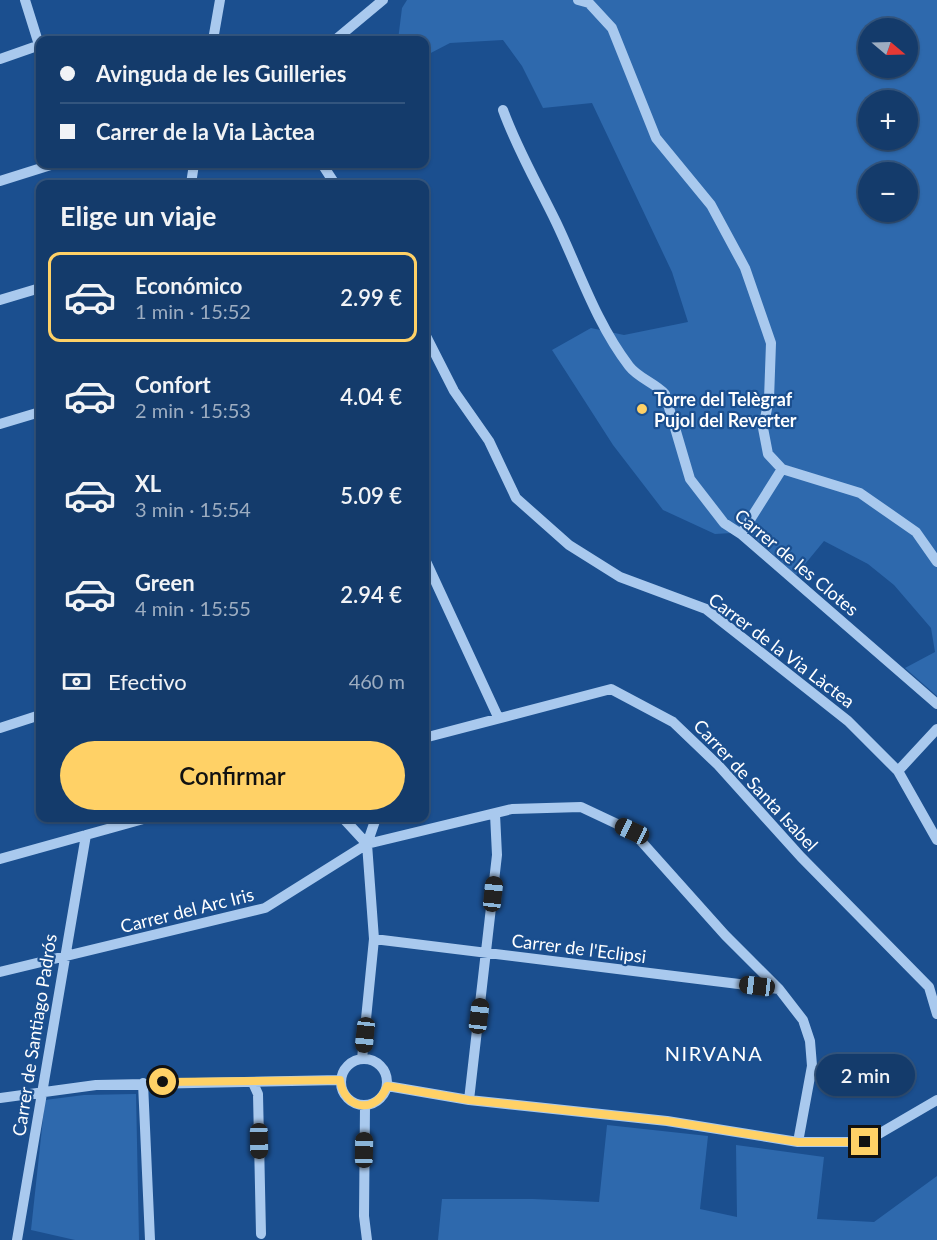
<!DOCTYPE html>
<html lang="es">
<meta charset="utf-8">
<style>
body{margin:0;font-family:Lato,sans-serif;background:#214673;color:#f1f3f6;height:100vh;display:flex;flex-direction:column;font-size:22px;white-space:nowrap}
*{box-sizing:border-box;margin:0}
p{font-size:20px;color:#9dadc1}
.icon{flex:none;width:33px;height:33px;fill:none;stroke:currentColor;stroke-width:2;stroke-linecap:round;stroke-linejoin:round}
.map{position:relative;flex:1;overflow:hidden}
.details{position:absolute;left:36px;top:180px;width:393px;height:642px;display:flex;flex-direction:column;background:#143b6b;border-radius:12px;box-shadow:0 2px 4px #0004,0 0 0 2px #33557e}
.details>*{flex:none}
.guide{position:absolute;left:36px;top:36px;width:393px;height:132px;border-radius:12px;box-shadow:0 2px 4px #0004,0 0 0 2px #33557e;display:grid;align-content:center;height:132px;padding:0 24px;background:#143b6b}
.needle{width:39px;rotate:109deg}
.controls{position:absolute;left:858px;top:18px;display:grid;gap:12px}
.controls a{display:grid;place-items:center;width:60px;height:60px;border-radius:50%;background:#143b6b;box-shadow:0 2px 4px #0004,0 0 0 2px #33557e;font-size:30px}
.end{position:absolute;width:27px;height:27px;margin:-14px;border:8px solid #ffd166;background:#111;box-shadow:0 0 0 3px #111}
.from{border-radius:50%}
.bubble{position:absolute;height:42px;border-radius:21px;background:#143b6b;box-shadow:0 2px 4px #0004,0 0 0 2px #33557e;font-size:20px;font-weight:600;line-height:42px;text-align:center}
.car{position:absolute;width:18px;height:36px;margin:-18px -9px;border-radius:8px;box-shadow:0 0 4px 2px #0007;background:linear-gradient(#222 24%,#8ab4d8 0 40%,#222 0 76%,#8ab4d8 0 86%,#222 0)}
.guide b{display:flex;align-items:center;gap:21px;height:57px;font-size:22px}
.guide b+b{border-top:2px solid #33557e}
.guide i{width:15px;height:15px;background:#f1f3f6}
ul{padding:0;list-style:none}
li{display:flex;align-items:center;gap:18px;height:90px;margin:0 12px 9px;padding:0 12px;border:3px solid transparent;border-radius:12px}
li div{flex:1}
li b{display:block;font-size:22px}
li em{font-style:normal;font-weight:600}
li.on{border-color:#ffd166}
li>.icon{width:54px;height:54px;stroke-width:1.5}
h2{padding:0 24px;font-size:27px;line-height:72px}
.pay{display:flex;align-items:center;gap:15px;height:66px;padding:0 24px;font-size:22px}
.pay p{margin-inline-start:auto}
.primary-button{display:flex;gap:12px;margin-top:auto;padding:12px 24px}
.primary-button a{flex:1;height:69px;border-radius:36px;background:#ffd166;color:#111;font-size:24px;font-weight:600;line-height:69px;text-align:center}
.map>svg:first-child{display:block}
.green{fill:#2e69ad;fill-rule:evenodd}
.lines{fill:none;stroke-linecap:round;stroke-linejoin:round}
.minor{stroke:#a9c9ee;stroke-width:10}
.route{stroke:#ffd166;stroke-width:8}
.poi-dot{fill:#ffd166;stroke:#1b4f8f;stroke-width:2}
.labels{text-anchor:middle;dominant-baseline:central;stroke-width:4.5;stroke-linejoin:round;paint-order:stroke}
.poi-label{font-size:18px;font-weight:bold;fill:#fff;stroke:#1b4f8f;text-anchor:start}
.street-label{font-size:18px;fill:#fff;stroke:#1b4f8f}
.neighbourhood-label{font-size:20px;letter-spacing:1.5px;fill:#fff;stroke:#1b4f8f}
</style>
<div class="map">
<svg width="937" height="1240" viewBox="0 0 937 1240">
<rect width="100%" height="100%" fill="#1b4f8f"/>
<path class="green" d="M407 0H937V696L905 668 935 652 931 628 894 585 868 564 824 541 796 575 748 532 715 534 663 510 613 445 552 350 591 328 624 335 688 322 672 272 592 103 543 108 522 66 503 40 450 43 425 56 424 40H398L402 8ZM868 28H908V68H868ZM868 100H908V140H868ZM868 172H908V212H868Z
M136 1094 139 1240H75L31 1230 45 1100 84 1095Z
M607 1125 708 1136 700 1209 737 1217 736 1145 824 1157 817 1219 874 1222 937 1176V1240H438L442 1199H533L599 1202Z"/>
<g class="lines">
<path class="minor" d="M25 0 40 48
M578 0 589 3 612 28 656 138 711 205 745 268 771 343 769 399 763 428 768 454 782 469 860 493 916 532 937 562
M213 40 220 0
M335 40 383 0
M0 59 40 45
M503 110C517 149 538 185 556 222 579 270 596 323 629 366 638 378 655 383 665 394L690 479 724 523 741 534 937 704
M322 164 335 184
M0 181 54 164
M191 184 194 164
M0 300 40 288
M424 332 454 391 489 441 516 498 569 545 620 577 706 609 848 721 898 771 937 840
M0 424 40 412
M741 534 782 469
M424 557 498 717
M0 728 40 715
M424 738 611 689 673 722 718 765 801 857 929 987 937 1014
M898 771 937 729
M343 818 367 844
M0 859 147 818
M374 939 779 989
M0 972 265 908 367 844 512 809 581 807 632 831 725 935 779 989 803 1020 810 1041 812 1066 798 1142
M341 1082a23 23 0 1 1 46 0a23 23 0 1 1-46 0Z
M362 1059 374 939 367 844 376 818
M143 1083 150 1240
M253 1083 258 1094 261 1234
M387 1086 469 1100 667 1121 798 1142H865L937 1100
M0 1098 96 1085 340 1080
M469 1100 497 855 495 814
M365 1106 364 1216 367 1240
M17 1240 86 835"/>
</g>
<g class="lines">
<path class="route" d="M163 1082 340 1080C344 1110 376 1115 387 1086L469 1100 667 1121 798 1142H865"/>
</g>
<circle class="poi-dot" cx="642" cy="409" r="6"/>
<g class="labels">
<g class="poi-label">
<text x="654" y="399">Torre del Telègraf<tspan x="654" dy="21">Pujol del Reverter</tspan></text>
</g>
<g class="street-label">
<text transform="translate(797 562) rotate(40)">Carrer de les Clotes</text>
<text transform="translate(782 650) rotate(37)">Carrer de la Via Làctea</text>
<text transform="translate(756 785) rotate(47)">Carrer de Santa Isabel</text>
<text transform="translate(187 910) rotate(-14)">Carrer del Arc Iris</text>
<text transform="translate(579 948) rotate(7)">Carrer de l'Eclipsi</text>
<text transform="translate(34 1035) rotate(-81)">Carrer de Santiago Padrós</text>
</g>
<g class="neighbourhood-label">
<text x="714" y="1053">NIRVANA</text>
</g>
</g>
</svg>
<div class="controls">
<a><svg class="needle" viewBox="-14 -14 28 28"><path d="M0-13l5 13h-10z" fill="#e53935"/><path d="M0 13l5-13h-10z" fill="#9dadc1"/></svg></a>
<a>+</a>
<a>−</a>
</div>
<i class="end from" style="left:163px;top:1082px"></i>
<i class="end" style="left:865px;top:1142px"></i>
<div class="bubble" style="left:816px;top:1054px;width:99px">2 min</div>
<i class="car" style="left:632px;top:831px;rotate:295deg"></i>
<i class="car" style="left:493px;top:894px;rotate:6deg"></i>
<i class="car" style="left:757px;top:986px;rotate:277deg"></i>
<i class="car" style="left:479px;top:1016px;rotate:7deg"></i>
<i class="car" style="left:365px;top:1035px;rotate:186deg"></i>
<i class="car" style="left:259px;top:1141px;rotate:179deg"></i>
<i class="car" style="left:364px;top:1150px;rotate:1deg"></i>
<div class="guide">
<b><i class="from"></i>Avinguda de les Guilleries</b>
<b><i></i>Carrer de la Via Làctea</b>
</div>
<section class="details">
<h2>Elige un viaje</h2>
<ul>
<li class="on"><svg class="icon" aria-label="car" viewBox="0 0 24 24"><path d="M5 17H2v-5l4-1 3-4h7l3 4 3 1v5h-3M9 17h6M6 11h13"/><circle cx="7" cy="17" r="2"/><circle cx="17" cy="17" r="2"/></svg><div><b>Económico</b><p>1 min · 15:52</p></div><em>2.99 €</em></li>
<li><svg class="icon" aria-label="car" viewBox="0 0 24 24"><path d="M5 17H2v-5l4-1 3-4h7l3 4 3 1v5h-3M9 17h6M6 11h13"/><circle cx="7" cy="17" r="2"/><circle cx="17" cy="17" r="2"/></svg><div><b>Confort</b><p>2 min · 15:53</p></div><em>4.04 €</em></li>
<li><svg class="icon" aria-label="car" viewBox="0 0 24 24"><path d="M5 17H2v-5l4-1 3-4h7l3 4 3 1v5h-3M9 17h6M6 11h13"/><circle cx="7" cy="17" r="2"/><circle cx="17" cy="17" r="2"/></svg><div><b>XL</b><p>3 min · 15:54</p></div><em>5.09 €</em></li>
<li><svg class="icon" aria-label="car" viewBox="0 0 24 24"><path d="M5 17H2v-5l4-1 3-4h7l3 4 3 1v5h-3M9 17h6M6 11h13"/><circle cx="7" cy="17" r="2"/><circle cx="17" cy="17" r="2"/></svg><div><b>Green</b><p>4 min · 15:55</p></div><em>2.94 €</em></li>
</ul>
<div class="pay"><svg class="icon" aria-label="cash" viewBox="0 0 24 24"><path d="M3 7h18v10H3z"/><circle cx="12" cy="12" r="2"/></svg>Efectivo<p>460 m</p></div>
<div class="primary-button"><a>Confirmar</a></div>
</section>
</div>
